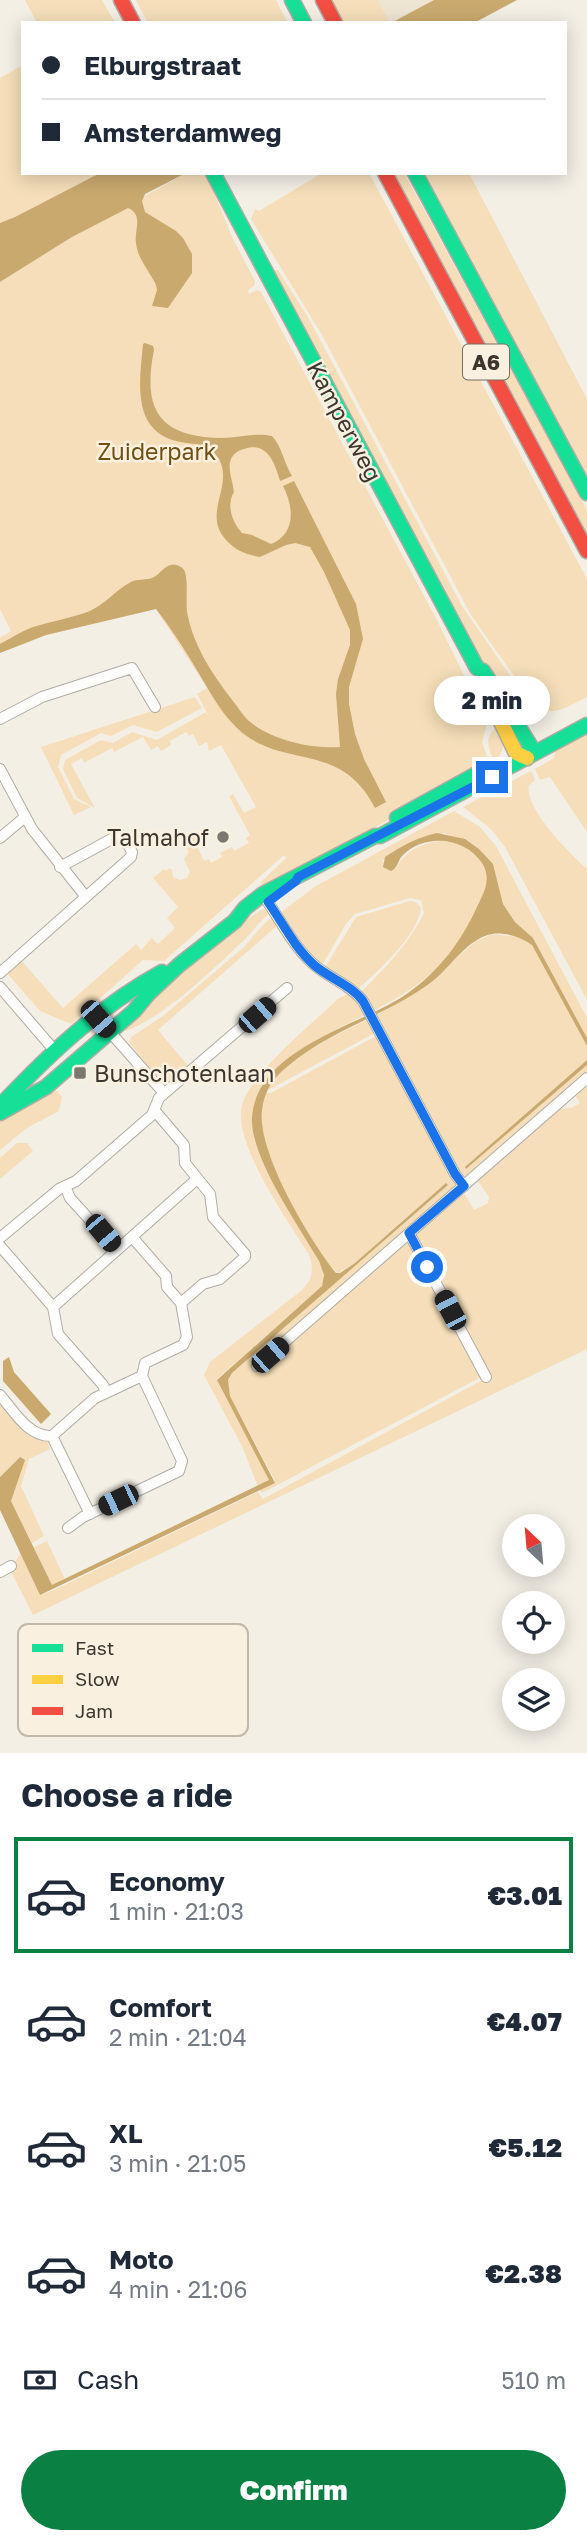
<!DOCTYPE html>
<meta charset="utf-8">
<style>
body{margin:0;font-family:"Golos Text",sans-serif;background:#f6f6f7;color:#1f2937;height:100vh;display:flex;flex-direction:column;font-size:26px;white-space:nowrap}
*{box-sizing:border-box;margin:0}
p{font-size:23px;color:#747a83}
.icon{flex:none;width:38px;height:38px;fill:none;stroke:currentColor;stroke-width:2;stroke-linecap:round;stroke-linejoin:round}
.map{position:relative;height:1753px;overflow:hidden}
.drawer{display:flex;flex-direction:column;background:#fff;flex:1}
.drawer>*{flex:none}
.hud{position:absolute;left:21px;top:21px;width:546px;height:154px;border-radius:0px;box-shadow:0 4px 18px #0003;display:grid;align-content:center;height:154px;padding:0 21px;background:#fff}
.needle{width:46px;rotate:334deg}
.buttons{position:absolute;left:502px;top:1514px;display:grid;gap:14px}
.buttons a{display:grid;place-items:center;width:63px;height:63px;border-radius:50%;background:#fff;box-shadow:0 4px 18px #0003;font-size:35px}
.end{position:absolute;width:32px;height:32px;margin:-16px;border:9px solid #1a73e8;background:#fff;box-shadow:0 0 0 4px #fff}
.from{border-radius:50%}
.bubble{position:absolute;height:49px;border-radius:24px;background:#fff;box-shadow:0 4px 18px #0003;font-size:23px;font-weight:800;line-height:49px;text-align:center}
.car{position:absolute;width:21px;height:42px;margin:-21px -10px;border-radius:9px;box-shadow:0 0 5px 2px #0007;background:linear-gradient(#222 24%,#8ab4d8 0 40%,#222 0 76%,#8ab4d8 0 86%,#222 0)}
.hud b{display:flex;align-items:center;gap:24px;height:66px;font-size:26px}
.hud b+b{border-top:2px solid #e0e1e3}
.hud i{width:18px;height:18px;background:#1f2937}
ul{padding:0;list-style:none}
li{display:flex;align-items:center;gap:21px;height:116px;margin:0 14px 10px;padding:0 7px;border:4px solid transparent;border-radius:0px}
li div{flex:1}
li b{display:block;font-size:26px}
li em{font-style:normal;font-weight:800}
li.selected{border-color:#0b8043}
li>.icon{width:63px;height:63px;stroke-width:1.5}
h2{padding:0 21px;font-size:32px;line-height:84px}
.pay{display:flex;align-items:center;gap:18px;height:77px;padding:0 21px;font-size:26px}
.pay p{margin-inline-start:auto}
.primary-button{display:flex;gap:14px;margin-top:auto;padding:14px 21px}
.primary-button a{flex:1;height:80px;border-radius:42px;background:#0b8043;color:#fff;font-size:28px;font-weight:800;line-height:80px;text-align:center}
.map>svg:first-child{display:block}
.built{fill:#eee4d2}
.green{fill:#f5deb9}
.water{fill:#c9a96e}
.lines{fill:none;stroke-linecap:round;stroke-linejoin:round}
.street-casing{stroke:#b0aca5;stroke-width:12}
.fast-casing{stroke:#b0aca5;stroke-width:17}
.slow-casing{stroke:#b0aca5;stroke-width:17}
.jam-casing{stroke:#b0aca5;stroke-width:17}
.street{stroke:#fdfdfb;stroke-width:10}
.fast{stroke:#16e098;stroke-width:14}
.slow{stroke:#ffcf43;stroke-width:14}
.jam{stroke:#f24e42;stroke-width:14}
.route{stroke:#1a73e8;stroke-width:9}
.poi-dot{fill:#7c776f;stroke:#faf0df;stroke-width:2.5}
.labels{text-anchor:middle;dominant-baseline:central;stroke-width:5;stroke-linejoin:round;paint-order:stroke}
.shield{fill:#faf0df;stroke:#746e64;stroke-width:2}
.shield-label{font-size:21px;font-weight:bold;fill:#3b3730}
.street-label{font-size:23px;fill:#3b3730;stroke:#faf0df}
.park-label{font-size:23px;fill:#6e5013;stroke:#faf0df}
.poi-label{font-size:23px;fill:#3b3730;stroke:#faf0df;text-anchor:end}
.key{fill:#faf0df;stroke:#c1b8aa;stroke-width:2}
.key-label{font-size:19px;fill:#3b3730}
</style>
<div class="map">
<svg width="587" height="1753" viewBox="0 0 587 1753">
<rect width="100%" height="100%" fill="#f4efe5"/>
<path class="built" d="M376 0H439L396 23H388Z"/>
<path class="green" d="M25 0H102L115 23H37Z
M136 0H276L288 23H148Z
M326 0H377L390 23H338Z
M23 65V173H100L15 217 0 223V78Z
M186 173H206L232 237 255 281 254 286 248 290 249 294 257 290 261 292 437 620 487 723 482 742 490 764C413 804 339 849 264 891L261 882 287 857 283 856 164 961 143 960 71 1024 40 1011 6 972 21 960 63 1008 136 944 141 950 152 938 158 944 175 928 167 918 178 907 153 878 164 869 166 871 169 868 172 870 173 877 180 880 187 878 190 872 184 859 189 852 182 839 195 832 201 844 197 846 204 861 209 859 211 863 222 857 220 853 232 847 234 851 249 843 246 838 250 835 229 796 233 794 244 813 256 807 221 745 209 751 207 742 199 746 193 734 189 736 186 732 170 741 171 745 161 751 158 746 151 750 143 737 114 752 112 748 84 763 82 758 71 764 95 808 77 798 63 769 65 760 101 740 113 743 132 732 157 740 206 712 210 718 197 694 207 688 156 609 46 635 0 653V638L11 631 0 609V282L72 237Z
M322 173H369L587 579V697C570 705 554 718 536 707L471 615 322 335 251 219 255 209 259 211Z
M387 173H404L587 510V544Z
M419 173H469L587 399V482Z
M274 270H278L309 319 462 606 527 700 528 704 514 712 483 666 272 272Z
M195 697 202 708 157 732 133 725 111 736 101 733 61 755 58 767 74 799 91 807 74 815 41 747Z
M499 726C504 740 507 750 494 761 488 747 483 735 499 726Z
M587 728V832L550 777 540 780 535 769 554 758 556 745Z
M531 771 535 780 529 786C525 809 570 854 587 869V1000L505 847 491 829 463 807Z
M454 811 480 827 496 846 587 1018V1038L533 938 515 922 503 904 493 864 479 849 444 833 393 851 382 861 396 869C414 830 481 832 487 875 489 887 481 899 476 910 453 962 421 987 371 1012L360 993C385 968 409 944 424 913L421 900 410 898 355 914 346 924 321 967 304 950 280 913 316 886Z
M410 901 416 902 421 908C417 937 378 971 357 990L324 969 356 917Z
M263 909 267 910 270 913C259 921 253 932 243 941 211 971 167 1015 126 1031L125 1029 126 1023 159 987 239 924Z
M272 917 279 924 158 1030 189 1067 169 1084H162L129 1042 131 1037 163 1016 244 947 263 925Z
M492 934 519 937 532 945 587 1046V1060L465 1167 466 1169 587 1065V1075L469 1179 463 1178 373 1017 418 991 475 942Z
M350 993 367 1014C323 1036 242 1070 254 1132 260 1169 290 1209 308 1242 316 1255 327 1270 322 1286L217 1379 270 1478 268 1482 258 1487 242 1446 204 1375 210 1362 302 1290C313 1279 314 1268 309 1255 289 1222 232 1143 242 1105 251 1073 314 1022 339 998Z
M369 1019 377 1032 268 1090C283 1056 338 1035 369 1019Z
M378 1035 457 1183V1188L407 1238 483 1376 262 1493 260 1490 275 1481 230 1396 228 1380 232 1373 448 1185 446 1183 355 1263 338 1273C315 1257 266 1159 262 1130 260 1117 262 1105 266 1093H271Z
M587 1085V1349L33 1615 10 1570 21 1553 40 1595 54 1590 258 1492 263 1499 488 1377 418 1246 425 1239 419 1243 414 1234 443 1207 445 1209 464 1193 474 1210 488 1203 489 1197 478 1181 560 1109 571 1108 580 1103 576 1096Z
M54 1088 62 1097 59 1111 27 1128 0 1150V1117Z
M17 1143H27L33 1151 0 1179V1158Z
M0 1401 31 1437 47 1441 50 1449 29 1459 21 1486 44 1536 32 1543 11 1501 20 1457 0 1477Z
M47 1541 65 1579 52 1586 34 1547Z"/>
<path class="water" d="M434 0H517L474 23H391Z
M100 173H186L145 194 142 201 145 212 176 231 183 238 192 254V273L168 308 152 306 157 290 156 285C149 270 138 260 136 243 134 230 144 215 128 208L72 237 0 282V223L15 217Z
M145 343 153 346 154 350C142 410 159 437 222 438 239 438 256 432 272 436 282 447 284 463 292 476L280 481C275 463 267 441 244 449 239 450 233 454 231 459 227 468 233 482 234 492 226 505 232 522 242 533L252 535 271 544C296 534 294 507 283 486L294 481 356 604 363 639 349 687V704L355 734 364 759 386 802 375 808C340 739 282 771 237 728 219 711 208 688 195 667 183 647 170 627 156 609L46 635 0 653V644C11 638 22 631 33 627 52 621 72 618 90 611 105 604 115 591 129 583 136 578 147 581 154 577 163 572 168 559 181 567 191 572 184 603 188 617 195 648 213 675 233 701 238 707 243 716 249 721 271 740 312 749 340 747L336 694 338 679 350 645V630L324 572 310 547 295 543 286 545 260 557C248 555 236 551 227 541 201 514 234 487 219 459 212 447 199 444 186 443 131 436 139 386 143 344Z
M437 833 465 839 479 849 493 864 503 904 515 922 533 938 587 1038V1046L532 945C521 937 505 932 492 934 469 938 451 966 434 980 389 1015 331 1029 288 1066 273 1078 264 1091 262 1111 257 1152 310 1241 336 1273H340L355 1263 446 1183 448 1185 232 1373 228 1380 230 1396 275 1483 40 1595 0 1510V1477L20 1457 25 1460 11 1501 52 1585 269 1480 217 1380 322 1286 324 1275 319 1261C299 1226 250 1157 252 1118 256 1047 362 1026 408 993 439 971 461 942 477 907 484 892 492 879 482 863 465 837 425 833 403 855 397 861 399 867 391 871L383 867 385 857C401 846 418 837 437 833Z
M587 1060V1065L466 1169 465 1167Z
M9 1357 14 1372 51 1414 41 1424 3 1381V1361Z"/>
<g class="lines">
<g class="street-casing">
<path id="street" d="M0 719 42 697 132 668 155 707
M0 769 32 829 86 897
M0 838 25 817
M263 895C279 917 291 943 311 962 326 977 350 984 363 1001L455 1174 464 1186
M0 973 131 857 132 852 124 837 119 835 60 867
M0 987 55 1051
M110 1032 164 1093
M155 1111 184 1145 185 1163 210 1194 213 1217 245 1254V1257L220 1279 203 1284 181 1303
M65 1186 70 1198 117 1250
M409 1233 486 1377
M132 1237 166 1276 167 1287 181 1303
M0 1238 59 1189 76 1181 152 1115 159 1098 287 988
M0 1246 53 1307 58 1334 103 1385 106 1392
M53 1307 197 1179
M257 1366 587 1078
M0 1395C14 1411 28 1437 52 1436
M52 1436 95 1398 142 1376 145 1363 183 1345 187 1337 181 1303
M52 1436 90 1514
M68 1528 83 1517 179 1471 182 1461 142 1376
M0 1572 11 1566"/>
</g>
<g class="fast-casing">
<path id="fast" d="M292 0 304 23
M213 173 477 668 483 671 530 745 527 758
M415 173 587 493
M397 818 484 770
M1 1105C49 1054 100 1006 162 972
M0 1113 46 1087 134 1011 148 994 179 965 235 921 245 908 263 894 375 836H380L587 725"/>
</g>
<g class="slow-casing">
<path id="slow" d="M488 695 516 753 527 758"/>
</g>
<g class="jam-casing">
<path id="jam" d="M121 0 133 23
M323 0 335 23
M385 173 587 551"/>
</g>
<use href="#street" class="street"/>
<use href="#fast" class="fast"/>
<use href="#slow" class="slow"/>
<use href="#jam" class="jam"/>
</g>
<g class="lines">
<path class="route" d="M427 1267 409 1233 464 1186 455 1174 363 1001C351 985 329 978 314 965 294 947 283 923 268 902L296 881 298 877 492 777"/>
</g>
<g class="poi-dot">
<circle cx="223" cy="837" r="7"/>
<rect x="73" y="1066" width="14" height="14" rx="3.5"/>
</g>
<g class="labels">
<rect class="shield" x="463" y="344.5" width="46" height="35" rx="5"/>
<g class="shield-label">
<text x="486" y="362">A6</text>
</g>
<g class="street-label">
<text transform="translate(345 421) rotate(62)">Kamperweg</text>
</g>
<g class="park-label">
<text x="157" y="451">Zuiderpark</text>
</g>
<g class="poi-label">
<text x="209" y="837">Talmahof</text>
<text x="94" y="1073" text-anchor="start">Bunschotenlaan</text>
</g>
</g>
<rect x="18" y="1624" width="230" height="112" rx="10" class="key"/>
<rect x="32" y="1644" width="31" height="8" fill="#16e098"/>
<rect x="32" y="1675" width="31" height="9" fill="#ffcf43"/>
<rect x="32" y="1707" width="31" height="8" fill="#f24e42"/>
<g class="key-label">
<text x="75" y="1655">Fast</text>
<text x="75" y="1686">Slow</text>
<text x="75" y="1718">Jam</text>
</g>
</svg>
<div class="buttons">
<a><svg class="needle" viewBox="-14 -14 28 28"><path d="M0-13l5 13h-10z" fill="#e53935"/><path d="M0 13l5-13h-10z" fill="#747a83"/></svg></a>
<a><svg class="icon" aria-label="locate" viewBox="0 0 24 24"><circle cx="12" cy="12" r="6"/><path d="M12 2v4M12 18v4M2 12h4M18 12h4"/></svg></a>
<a><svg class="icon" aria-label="layers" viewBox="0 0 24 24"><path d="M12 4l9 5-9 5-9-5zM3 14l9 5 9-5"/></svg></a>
</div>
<i class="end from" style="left:427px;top:1267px"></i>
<i class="end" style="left:492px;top:777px"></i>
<div class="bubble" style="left:434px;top:676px;width:116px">2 min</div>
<i class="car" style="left:257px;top:1015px;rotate:49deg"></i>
<i class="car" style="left:98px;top:1019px;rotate:139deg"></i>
<i class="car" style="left:103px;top:1233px;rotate:140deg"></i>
<i class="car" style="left:450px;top:1310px;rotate:332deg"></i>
<i class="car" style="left:270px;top:1355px;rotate:49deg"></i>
<i class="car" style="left:118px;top:1500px;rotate:244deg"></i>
<div class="hud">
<b><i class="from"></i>Elburgstraat</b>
<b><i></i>Amsterdamweg</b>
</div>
</div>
<section class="drawer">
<h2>Choose a ride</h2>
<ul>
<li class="selected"><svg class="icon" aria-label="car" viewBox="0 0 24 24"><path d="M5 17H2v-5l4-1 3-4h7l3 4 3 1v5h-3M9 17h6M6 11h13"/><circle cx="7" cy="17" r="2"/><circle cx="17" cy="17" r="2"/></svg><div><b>Economy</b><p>1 min · 21:03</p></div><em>€3.01</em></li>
<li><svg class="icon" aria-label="car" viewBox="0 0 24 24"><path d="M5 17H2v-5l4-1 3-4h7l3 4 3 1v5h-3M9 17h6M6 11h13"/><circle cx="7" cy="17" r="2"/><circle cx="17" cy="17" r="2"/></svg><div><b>Comfort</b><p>2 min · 21:04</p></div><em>€4.07</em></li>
<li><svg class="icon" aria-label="car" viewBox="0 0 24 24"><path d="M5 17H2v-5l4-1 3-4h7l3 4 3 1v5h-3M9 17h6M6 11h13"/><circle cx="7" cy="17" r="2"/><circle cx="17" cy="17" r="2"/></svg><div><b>XL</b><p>3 min · 21:05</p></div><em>€5.12</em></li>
<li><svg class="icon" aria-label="car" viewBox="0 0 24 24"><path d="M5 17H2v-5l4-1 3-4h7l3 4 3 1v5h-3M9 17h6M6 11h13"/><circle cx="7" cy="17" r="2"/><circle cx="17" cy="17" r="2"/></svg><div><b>Moto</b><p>4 min · 21:06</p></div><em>€2.38</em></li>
</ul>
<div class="pay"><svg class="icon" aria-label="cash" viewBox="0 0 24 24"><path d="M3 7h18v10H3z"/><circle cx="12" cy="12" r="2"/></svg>Cash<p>510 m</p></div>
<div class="primary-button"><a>Confirm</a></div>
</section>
